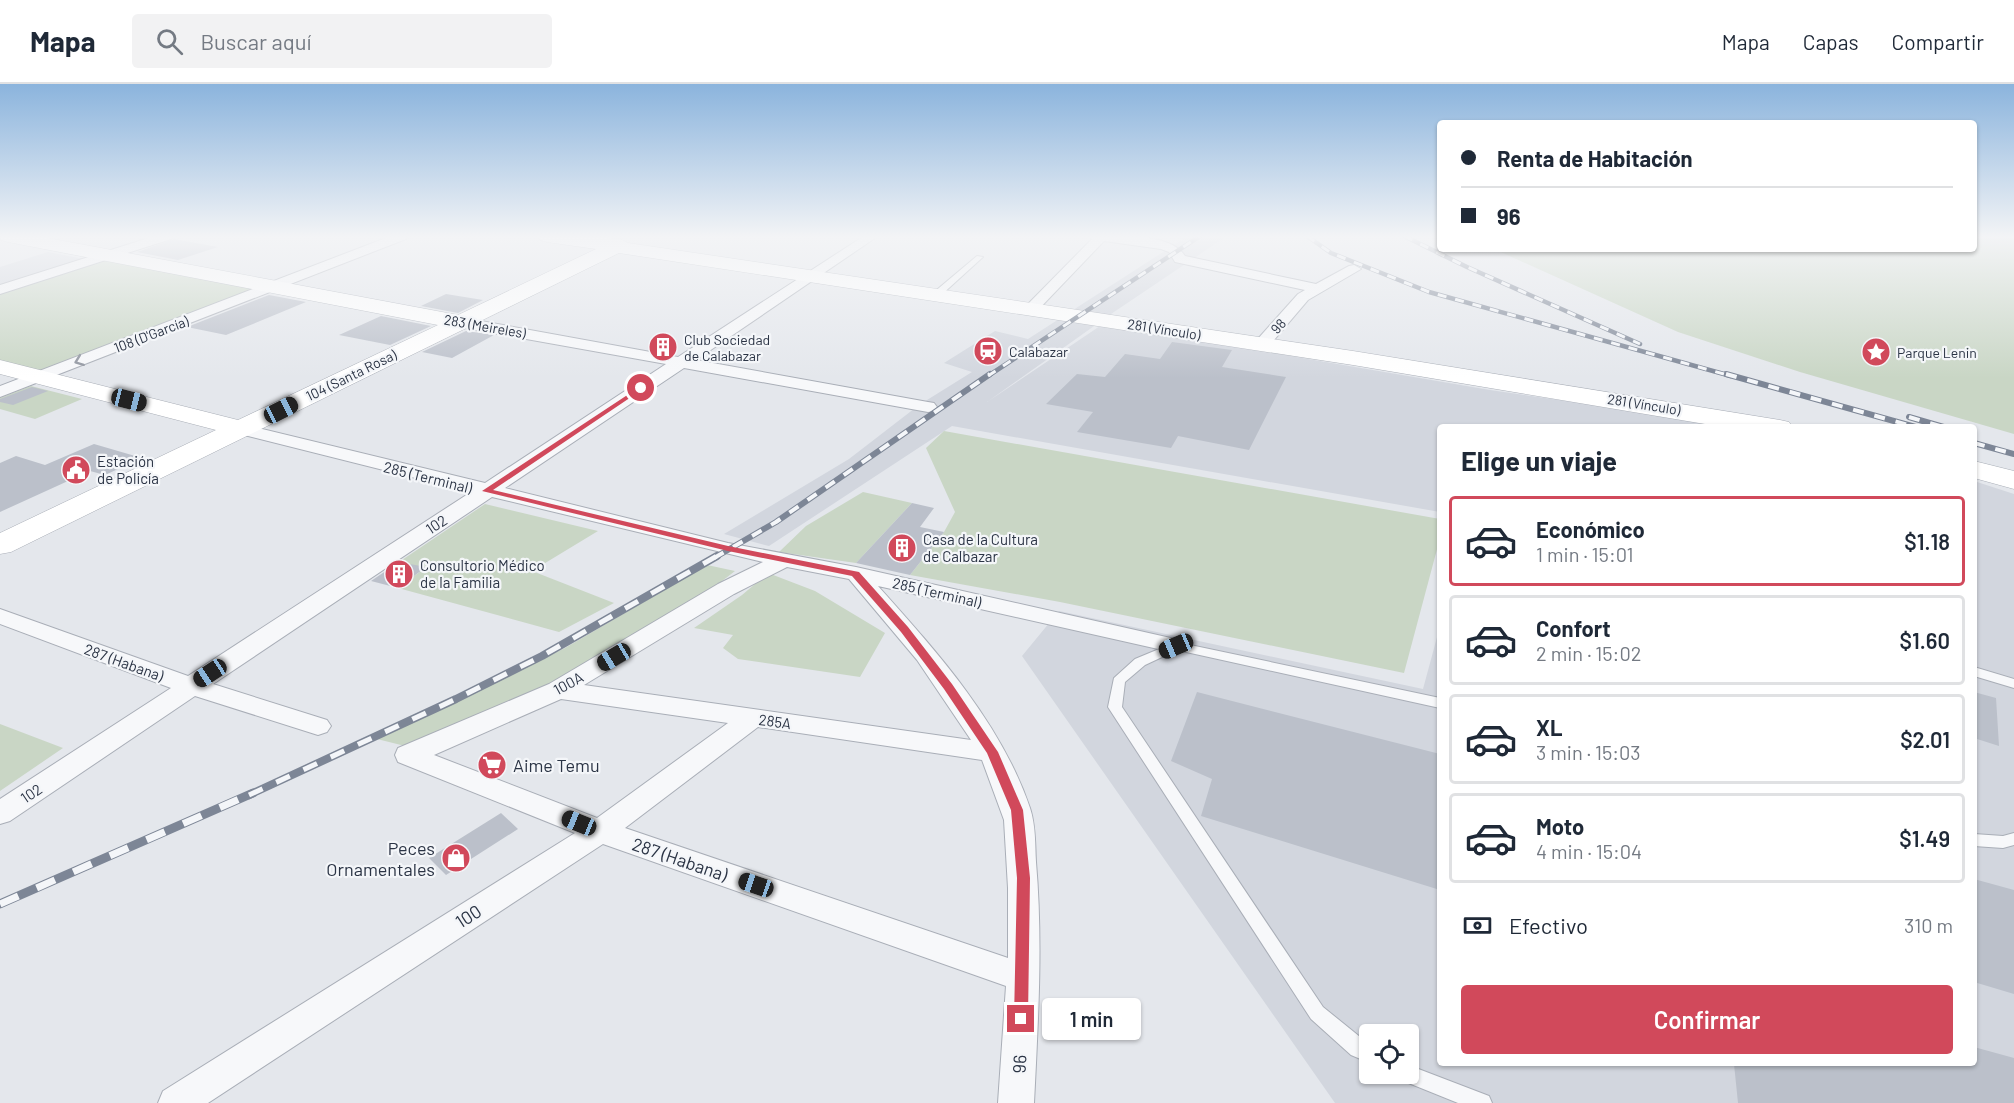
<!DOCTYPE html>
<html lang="es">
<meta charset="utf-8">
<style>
body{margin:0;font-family:Barlow,sans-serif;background:#f2f2f3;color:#1f2937;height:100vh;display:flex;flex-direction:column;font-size:22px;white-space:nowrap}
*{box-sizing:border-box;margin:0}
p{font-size:20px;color:#747a83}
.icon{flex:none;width:33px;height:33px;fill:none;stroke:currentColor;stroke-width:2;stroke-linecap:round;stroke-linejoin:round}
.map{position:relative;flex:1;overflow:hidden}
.details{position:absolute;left:1437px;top:340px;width:540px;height:642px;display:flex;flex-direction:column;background:#fff;border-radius:6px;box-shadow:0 2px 4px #0004}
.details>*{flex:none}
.top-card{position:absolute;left:1437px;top:36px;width:540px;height:132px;border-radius:6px;box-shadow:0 2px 4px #0004;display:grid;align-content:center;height:132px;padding:0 24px;background:#fff}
.fabs{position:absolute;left:1359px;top:940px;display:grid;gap:12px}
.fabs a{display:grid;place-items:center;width:60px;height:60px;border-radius:6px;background:#fff;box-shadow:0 2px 4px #0004;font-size:30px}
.end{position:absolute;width:27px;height:27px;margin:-14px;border:8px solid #d1495b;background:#fff;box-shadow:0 0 0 3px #fff}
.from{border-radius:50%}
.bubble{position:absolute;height:42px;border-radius:6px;background:#fff;box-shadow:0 2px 4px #0004;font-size:20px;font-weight:600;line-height:42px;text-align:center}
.car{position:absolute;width:18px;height:36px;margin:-18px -9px;border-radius:8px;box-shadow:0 0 4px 2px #0007;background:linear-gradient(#222 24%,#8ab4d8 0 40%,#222 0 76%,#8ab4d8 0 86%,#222 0)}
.top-card b{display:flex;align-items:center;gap:21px;height:57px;font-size:22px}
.top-card b+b{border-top:2px solid #e0e1e3}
.top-card i{width:15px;height:15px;background:#1f2937}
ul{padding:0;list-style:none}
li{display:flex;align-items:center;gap:18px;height:90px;margin:0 12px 9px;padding:0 12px;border:3px solid #e0e1e3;border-radius:6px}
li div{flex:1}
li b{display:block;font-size:22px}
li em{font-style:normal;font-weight:600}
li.selected{border-color:#d1495b}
li>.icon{width:54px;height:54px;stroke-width:1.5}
h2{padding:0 24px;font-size:27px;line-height:72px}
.pay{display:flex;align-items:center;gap:15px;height:66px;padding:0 24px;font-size:22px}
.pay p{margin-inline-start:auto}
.button{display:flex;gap:12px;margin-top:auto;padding:12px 24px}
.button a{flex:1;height:69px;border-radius:6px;background:#d1495b;color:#fff;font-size:24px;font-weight:600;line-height:69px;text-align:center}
header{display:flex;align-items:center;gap:36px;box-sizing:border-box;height:84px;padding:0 30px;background:#fff;border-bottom:2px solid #e0e1e3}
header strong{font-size:28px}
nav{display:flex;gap:33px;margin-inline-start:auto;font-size:21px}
.search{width:420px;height:54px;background:#f2f2f3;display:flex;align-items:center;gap:15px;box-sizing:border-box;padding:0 21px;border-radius:6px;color:#747a83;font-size:22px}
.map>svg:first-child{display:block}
.built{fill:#d2d6de;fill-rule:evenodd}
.green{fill:#c9d6c5}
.building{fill:#bbc0ca}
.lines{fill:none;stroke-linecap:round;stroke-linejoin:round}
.lane-casing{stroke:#a9aeb7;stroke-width:2}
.street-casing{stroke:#a9aeb7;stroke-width:2}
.secondary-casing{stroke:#a9aeb7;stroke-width:1}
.lane{fill:#f7f8fa;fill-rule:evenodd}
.street{fill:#f7f8fa;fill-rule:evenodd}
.secondary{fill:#fff;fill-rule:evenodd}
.rail-far3-casing{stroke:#7d8696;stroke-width:4.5}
.rail-far2-casing{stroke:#7d8696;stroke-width:6}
.rail-far1-casing{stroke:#7d8696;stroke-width:8}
.rail-casing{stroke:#7d8696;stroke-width:9}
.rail-far3{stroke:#f4f6f9;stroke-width:3;stroke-dasharray:9;stroke-linecap:butt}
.rail-far2{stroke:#f4f6f9;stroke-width:4;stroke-dasharray:11;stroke-linecap:butt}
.rail-far1{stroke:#f4f6f9;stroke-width:5;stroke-dasharray:15;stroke-linecap:butt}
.rail{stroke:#f4f6f9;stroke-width:7;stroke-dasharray:20;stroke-linecap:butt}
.oneway{stroke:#9196a0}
.route{fill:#d1495b}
.labels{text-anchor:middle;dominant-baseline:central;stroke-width:4.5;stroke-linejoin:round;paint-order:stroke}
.far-street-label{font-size:14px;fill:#2b3445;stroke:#f4f6f9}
.far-poi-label{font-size:14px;fill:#2b3445;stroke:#f4f6f9;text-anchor:start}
.poi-label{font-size:15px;fill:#2b3445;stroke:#f4f6f9;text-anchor:start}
.street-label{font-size:15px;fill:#2b3445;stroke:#f4f6f9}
.near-poi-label{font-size:18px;fill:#2b3445;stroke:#f4f6f9;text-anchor:start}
.near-street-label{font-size:18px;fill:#2b3445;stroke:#f4f6f9}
</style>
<header>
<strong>Mapa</strong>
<div class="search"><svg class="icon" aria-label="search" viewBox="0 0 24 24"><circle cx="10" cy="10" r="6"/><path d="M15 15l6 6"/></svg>Buscar aquí</div>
<nav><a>Mapa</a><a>Capas</a><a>Compartir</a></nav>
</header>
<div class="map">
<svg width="2014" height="1019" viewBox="0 0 2014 1019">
<rect width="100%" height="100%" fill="#e4e7ec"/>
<path class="built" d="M1188 152H1227L1111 230 987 318 1103 240 1490 306 1706 337 1735 343 1440 344V428L952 342 769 462 724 450 849 375 919 321 972 288 944 279 995 247 1028 255Z
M48 168 84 175 0 202V183Z
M1974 397 2014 410V1019H1335L1022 572 1059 527 1423 605 1440 542V980H1974ZM1370 951H1408V990H1370Z"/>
<path class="green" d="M1974 152H2014V350L1800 288 1678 248 1494 165H1974Z
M107 171 271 203 38 293 0 283V206Z
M31 302 82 315 35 335 0 325V314Z
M944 347 1440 435V454L1404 589 1060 518 910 491 944 448 955 428 926 364Z
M863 408 912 419 856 479 779 468 806 442Z
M485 420 598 447 532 487 614 519 559 548 398 504 425 484 399 478Z
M707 481 735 487 704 511 661 538 543 603 405 662 377 655 565 564Z
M768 489 815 507 885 549 860 593 738 575 723 564 733 551 694 544 742 511Z
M0 640 63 664 0 707Z"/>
<path class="building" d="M174 155 218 163 178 176 137 168Z
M446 210 483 216 458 229 421 222Z
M269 211 306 218 226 251 187 243Z
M381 232 431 242 390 261 339 251Z
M466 247 494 251 452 274 422 268Z
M1172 258 1232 266 1222 283 1286 293 1249 366 1178 352 1171 364 1077 348 1093 328 1046 320 1077 290 1105 293 1125 270 1160 275Z
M32 303 48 307 13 321 0 318V315Z
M94 360 142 374 105 391 90 387 0 428V379L16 372 45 381Z
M912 419 934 424 920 443 944 448 910 491 856 479Z
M399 478 426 483 398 504 371 497Z
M1197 608 1440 670V806L1201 732 1212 695 1171 677Z
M1974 608 1996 614 1999 662 1974 654Z
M501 729 518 745 446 791 429 774Z
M1974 795 2014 806V910L1974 898Z
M1974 963 2014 974V1019H1738L1734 980H1974Z"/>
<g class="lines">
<g class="lane-casing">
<path id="lane" d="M977 172 983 173 939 213H933V209Z
M1176 558 1440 614V624L1177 566 1145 581 1125 598 1122 623 1323 923 1370 961V979L1351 971 1311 935 1108 623 1114 594 1135 575Z
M1974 583 2014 595V604L1974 592Z
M2014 749V761L2003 764 1974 762V750L2003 752Z
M1408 981 1489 1012 1492 1019H1458L1401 996 1398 990H1408Z"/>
</g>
<g class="street-casing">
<path id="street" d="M155 152H173L171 155 0 210V201Z
M391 152H408L406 155 0 313V302Z
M864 152H878L696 276 928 318 934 319 937 323 934 327 928 328 684 284 505 404 728 459 856 483 1184 557 1188 562 1184 567 1176 569 878 502C938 569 1001 639 1030 724 1036 742 1035 761 1036 778 1043 859 1038 939 1034 1019H998L1006 902 603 760 208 1019H158L163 1007 575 749 398 678 395 671 398 664 549 600 718 500 763 478 492 413 213 600 327 636 331 642 327 648 318 651 195 612 10 737 0 740V715L171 604 0 540V525L188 592 471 408 236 349 233 345 236 341 242 340 485 399 666 280 459 243 454 241 451 238 454 235 459 233 678 273ZM787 483 849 495 917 576 971 656 584 601 734 510ZM561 615 728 639 597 734 434 671ZM758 643 982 676 1004 736 1008 804V874L625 744Z
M1090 152C1116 152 1170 148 1185 172L1316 200 1349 182 1354 181 1361 185 1308 216 1268 263H1256L1254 260 1256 257 1298 210 1305 206 1175 178 1169 168 1161 165 1104 157 1036 228H1026L1024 225 1026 222 1092 155Z"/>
</g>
<g class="secondary-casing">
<path id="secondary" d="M0 152H37L458 231 596 165 547 158 540 156 538 152H583L620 155 628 159 1353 267 1780 336 1789 338 1793 344H1729L1353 281 619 169 11 468 0 470V449L216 346 0 290V276L238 336 438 241 8 158 1 156Z
M1974 377 2014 387V405L1974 394Z"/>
</g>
<use href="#lane" class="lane"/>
<use href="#street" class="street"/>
<use href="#secondary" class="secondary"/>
<g class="rail-far3-casing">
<path id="rail-far3" d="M1307 152 1331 169 1429 208 1731 292
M1404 152 1467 183 1640 260
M988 292 1200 152"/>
</g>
<g class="rail-far2-casing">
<path id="rail-far2" d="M1726 290 1919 344
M1909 333 1947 344
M1974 359 2014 370
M714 474 776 438 990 290"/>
</g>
<g class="rail-far1-casing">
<path id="rail-far1" d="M249 711 456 615 542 572 717 472"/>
</g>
<g class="rail-casing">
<path id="rail" d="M0 820 253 709"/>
</g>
<use href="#rail-far3" class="rail-far3"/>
<use href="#rail-far2" class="rail-far2"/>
<use href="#rail-far1" class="rail-far1"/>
<use href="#rail" class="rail"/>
</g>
<defs><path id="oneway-chevron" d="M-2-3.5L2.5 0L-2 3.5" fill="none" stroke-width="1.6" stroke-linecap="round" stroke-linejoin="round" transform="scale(1.5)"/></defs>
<use class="oneway" href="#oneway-chevron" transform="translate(79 277) rotate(159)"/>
<linearGradient id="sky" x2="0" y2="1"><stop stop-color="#8bb4dd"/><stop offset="0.52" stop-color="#f3f4f6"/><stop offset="1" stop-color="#f3f4f6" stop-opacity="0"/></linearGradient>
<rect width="2014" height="294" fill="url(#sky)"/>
<path class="route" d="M641 302 643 305 493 406 728 462 859 488 908 543 952 600 998 668 1023 726 1030 794 1028 935 1026 940 1021 942 1016 940 1014 935 1017 794 1011 726 987 669 944 605 901 548 852 492 728 467 482 407Z"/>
<defs>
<g id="building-disc" transform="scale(1.5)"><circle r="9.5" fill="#d1495b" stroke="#f4f6f9"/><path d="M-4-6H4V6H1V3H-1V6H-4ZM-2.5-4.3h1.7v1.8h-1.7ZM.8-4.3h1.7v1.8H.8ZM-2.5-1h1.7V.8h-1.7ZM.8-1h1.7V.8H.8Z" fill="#fff"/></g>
<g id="station-disc" transform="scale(1.5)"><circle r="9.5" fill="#d1495b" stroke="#f4f6f9"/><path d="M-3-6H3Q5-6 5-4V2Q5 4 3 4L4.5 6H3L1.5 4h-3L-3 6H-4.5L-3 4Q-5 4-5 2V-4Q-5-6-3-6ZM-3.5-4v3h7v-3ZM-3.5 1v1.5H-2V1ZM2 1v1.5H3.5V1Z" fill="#fff"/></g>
<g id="sight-disc" transform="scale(1.5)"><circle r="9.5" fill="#d1495b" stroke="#f4f6f9"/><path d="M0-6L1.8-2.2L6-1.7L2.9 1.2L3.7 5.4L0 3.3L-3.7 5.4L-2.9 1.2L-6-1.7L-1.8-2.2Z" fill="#fff"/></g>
<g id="civic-disc" transform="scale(1.5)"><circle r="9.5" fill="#d1495b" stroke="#f4f6f9"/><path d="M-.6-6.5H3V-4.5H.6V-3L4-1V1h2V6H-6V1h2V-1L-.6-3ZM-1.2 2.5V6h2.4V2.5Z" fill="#fff"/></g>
<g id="supermarket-disc" transform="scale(1.5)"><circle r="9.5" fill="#d1495b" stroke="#f4f6f9"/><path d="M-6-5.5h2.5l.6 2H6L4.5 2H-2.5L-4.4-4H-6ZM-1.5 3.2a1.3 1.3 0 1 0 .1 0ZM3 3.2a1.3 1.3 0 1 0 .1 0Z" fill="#fff"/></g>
<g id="shop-disc" transform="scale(1.5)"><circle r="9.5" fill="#d1495b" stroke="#f4f6f9"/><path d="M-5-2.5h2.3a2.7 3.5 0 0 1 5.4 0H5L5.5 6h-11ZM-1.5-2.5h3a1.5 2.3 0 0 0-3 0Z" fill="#fff"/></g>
</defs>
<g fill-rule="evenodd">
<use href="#building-disc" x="663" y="263"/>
<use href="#station-disc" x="988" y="267"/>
<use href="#sight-disc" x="1876" y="268"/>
<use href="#civic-disc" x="76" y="386"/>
<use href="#building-disc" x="902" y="464"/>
<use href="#building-disc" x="399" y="490"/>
<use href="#supermarket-disc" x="492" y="681"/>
<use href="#shop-disc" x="456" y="774"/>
</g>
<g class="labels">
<g class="far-street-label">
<text transform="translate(485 242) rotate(10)">283 (Meireles)</text>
<text transform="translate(1278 242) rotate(-49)">98</text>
<text transform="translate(1164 245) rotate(9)">281 (Vínculo)</text>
<text transform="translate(151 250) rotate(-21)">108 (D'García)</text>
<text transform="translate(351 291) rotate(-26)">104 (Santa Rosa)</text>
<text transform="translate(1644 320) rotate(9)">281 (Vínculo)</text>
</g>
<g class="far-poi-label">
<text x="684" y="255">Club Sociedad<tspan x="684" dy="16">de Calabazar</tspan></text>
<text x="1009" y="267">Calabazar</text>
<text x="1897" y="268">Parque Lenin</text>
</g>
<g class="poi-label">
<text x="97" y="377">Estación<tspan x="97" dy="17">de Policía</tspan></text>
<text x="923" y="455">Casa de la Cultura<tspan x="923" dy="17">de Calbazar</tspan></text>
<text x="420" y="481">Consultorio Médico<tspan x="420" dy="17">de la Familia</tspan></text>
</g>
<g class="street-label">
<text transform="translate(428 393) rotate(14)">285 (Terminal)</text>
<text transform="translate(436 440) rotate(-33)">102</text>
<text transform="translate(937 508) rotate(13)">285 (Terminal)</text>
<text transform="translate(124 578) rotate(20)">287 (Habana)</text>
<text transform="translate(568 599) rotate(-29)">100A</text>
<text transform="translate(775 637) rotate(8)">285A</text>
<text transform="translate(31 709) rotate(-34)">102</text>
</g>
<g class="near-poi-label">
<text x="513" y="681">Aime Temu</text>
<text x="435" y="764" text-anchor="end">Peces<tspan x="435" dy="21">Ornamentales</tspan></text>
</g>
<g class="near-street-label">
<text transform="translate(680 775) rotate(19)">287 (Habana)</text>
<text transform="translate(468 832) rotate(-33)">100</text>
<text transform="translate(1019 980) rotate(-87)">96</text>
</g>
</g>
</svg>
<div class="fabs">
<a><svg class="icon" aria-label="locate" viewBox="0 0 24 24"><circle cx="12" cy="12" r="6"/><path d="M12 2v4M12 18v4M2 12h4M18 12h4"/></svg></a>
</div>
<i class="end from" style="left:641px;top:304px"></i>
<i class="end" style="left:1021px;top:935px"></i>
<div class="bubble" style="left:1042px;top:914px;width:99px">1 min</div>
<i class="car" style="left:129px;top:316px;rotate:104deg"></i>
<i class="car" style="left:281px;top:326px;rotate:63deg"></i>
<i class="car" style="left:1176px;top:562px;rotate:247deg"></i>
<i class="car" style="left:614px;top:573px;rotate:239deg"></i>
<i class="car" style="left:210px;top:589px;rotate:237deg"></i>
<i class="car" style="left:579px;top:739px;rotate:292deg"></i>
<i class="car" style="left:756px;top:801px;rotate:289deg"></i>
<div class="top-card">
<b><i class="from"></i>Renta de Habitación</b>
<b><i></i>96</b>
</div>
<section class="details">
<h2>Elige un viaje</h2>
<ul>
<li class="selected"><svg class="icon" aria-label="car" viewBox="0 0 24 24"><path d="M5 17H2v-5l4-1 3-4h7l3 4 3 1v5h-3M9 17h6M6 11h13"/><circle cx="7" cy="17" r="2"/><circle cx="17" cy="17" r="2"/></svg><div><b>Económico</b><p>1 min · 15:01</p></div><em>$1.18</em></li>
<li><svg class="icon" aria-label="car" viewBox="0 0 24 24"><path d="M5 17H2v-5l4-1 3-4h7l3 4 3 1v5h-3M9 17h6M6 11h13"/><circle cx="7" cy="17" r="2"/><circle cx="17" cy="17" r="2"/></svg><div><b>Confort</b><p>2 min · 15:02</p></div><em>$1.60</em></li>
<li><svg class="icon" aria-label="car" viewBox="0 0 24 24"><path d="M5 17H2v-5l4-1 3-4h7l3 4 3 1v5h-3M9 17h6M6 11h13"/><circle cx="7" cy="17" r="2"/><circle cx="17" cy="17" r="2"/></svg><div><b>XL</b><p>3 min · 15:03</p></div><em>$2.01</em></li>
<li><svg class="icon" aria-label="car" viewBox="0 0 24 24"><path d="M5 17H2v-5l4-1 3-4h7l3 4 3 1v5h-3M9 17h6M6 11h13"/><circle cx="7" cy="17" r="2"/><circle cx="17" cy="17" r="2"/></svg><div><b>Moto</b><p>4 min · 15:04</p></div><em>$1.49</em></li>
</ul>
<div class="pay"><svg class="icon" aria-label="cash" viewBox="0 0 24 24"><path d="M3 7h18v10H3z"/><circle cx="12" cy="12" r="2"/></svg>Efectivo<p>310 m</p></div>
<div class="button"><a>Confirmar</a></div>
</section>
</div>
